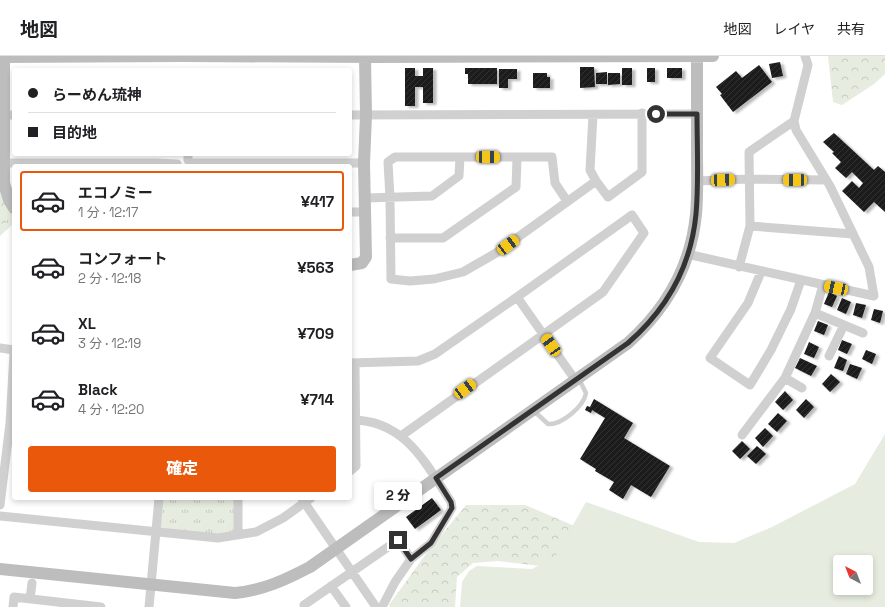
<!DOCTYPE html>
<html lang="ja">
<meta charset="utf-8">
<style>
body{margin:0;font-family:"Space Grotesk","Noto Sans JP",sans-serif;background:#f6f6f6;color:#202124;height:100vh;display:flex;flex-direction:column;font-size:15px;white-space:nowrap}
*{box-sizing:border-box;margin:0}
p{font-size:13px;color:#757577}
.icon{flex:none;width:22px;height:22px;fill:none;stroke:currentColor;stroke-width:2;stroke-linecap:round;stroke-linejoin:round}
.map{position:relative;flex:1;overflow:hidden}
.details{position:absolute;left:12px;top:108px;width:340px;height:336px;display:flex;flex-direction:column;background:#fff;border-radius:4px;box-shadow:0 2px 6px #0003}
.details>*{flex:none}
.top-card{position:absolute;left:12px;top:12px;width:340px;height:88px;border-radius:4px;box-shadow:0 2px 6px #0003;display:grid;align-content:center;height:88px;padding:0 16px;background:#fff}
.needle{width:26px;rotate:318deg}
.fabs{position:absolute;left:833px;top:499px;display:grid;gap:8px}
.fabs a{display:grid;place-items:center;width:40px;height:40px;border-radius:4px;background:#fff;box-shadow:0 2px 6px #0003;font-size:20px}
.end{position:absolute;width:18px;height:18px;margin:-9px;border:5px solid #333;background:#fff;box-shadow:0 0 0 2px #fff}
.from{border-radius:50%}
.bubble{position:absolute;height:28px;border-radius:4px;background:#fff;box-shadow:0 2px 6px #0003;font-size:13px;font-weight:800;line-height:28px;text-align:center}
.car{position:absolute;width:12px;height:24px;margin:-12px -6px;border-radius:5px;box-shadow:0 0 3px 1px #0007;background:linear-gradient(#f5c518 24%,#345 0 40%,#f5c518 0 76%,#345 0 86%,#f5c518 0)}
.top-card b{display:flex;align-items:center;gap:14px;height:38px;font-size:15px}
.top-card b+b{border-top:1px solid #e0e0e0}
.top-card i{width:10px;height:10px;background:#202124}
ul{padding:7px 0 0;list-style:none}
li{display:flex;align-items:center;gap:12px;height:60px;margin:0 8px 6px;padding:0 8px;border:2px solid transparent;border-radius:4px}
li div{flex:1}
li b{display:block;font-size:15px}
li em{font-style:normal;font-weight:800}
li.selected{border-color:#ea580c}
li>.icon{width:36px;height:36px;stroke-width:1.5}
.action{display:flex;gap:8px;margin-top:auto;padding:8px 16px}
.action a{flex:1;height:46px;border-radius:4px;background:#ea580c;color:#fff;font-size:16px;font-weight:800;line-height:46px;text-align:center}
header{display:flex;align-items:center;gap:24px;box-sizing:border-box;height:56px;padding:0 20px;background:#fff;border-bottom:1px solid #e0e0e0}
header strong{font-size:19px}
nav{display:flex;gap:22px;margin-inline-start:auto;font-size:14px}
.map>svg:first-child{display:block}
.grass{fill:url(#grass-tufts)}
.forest{fill:url(#forest-crowns);fill-rule:evenodd}
.garden{fill:#e6ecdf;fill-rule:evenodd}
.building{fill:url(#building-hatch);filter:url(#shadow)}
.lines{fill:none;stroke-linecap:round;stroke-linejoin:round}
.lane{stroke:#d0d0d0;stroke-width:4.5}
.street{stroke:#d0d0d0;stroke-width:9}
.secondary{stroke:#bdbdbd;stroke-width:12}
.route{stroke:#333;stroke-width:5}
</style>
<header>
<strong>地図</strong>
<nav><a>地図</a><a>レイヤ</a><a>共有</a></nav>
</header>
<div class="map">
<svg width="885" height="551" viewBox="0 0 885 551">
<defs>
<pattern id="grass-tufts" width="24" height="20" patternUnits="userSpaceOnUse"><rect width="24" height="20" fill="#e6ecdf"/><path d="M3 7l-1-3M5 7V3M7 7l1-3M15 17l-1-3M17 17v-4M19 17l1-3" fill="none" stroke="#c6cbc0"/></pattern>
<pattern id="forest-crowns" width="20" height="18" patternUnits="userSpaceOnUse"><rect width="20" height="18" fill="#e6ecdf"/><path d="M2 6a3 3 0 1 1 6 0M12 15a3 3 0 1 1 6 0" fill="none" stroke="#c6cbc0"/></pattern>
<pattern id="building-hatch" width="6" height="6" patternUnits="userSpaceOnUse"><rect width="6" height="6" fill="#1a1a1a"/><path d="M-1 1l2-2M0 6l6-6M5 7l2-2" fill="none" stroke="#333"/></pattern>
<filter id="shadow"><feDropShadow dx="3.5" dy="2" stdDeviation="1" flood-color="#0004"/></filter>
</defs>
<rect width="100%" height="100%" fill="#fff"/>
<path class="grass" d="M0 124 7 150 14 160V167L0 180Z
M162 442H236V477L215 479 159 473Z"/>
<path class="forest" d="M828 0H885V18L874 28 842 49 833 46Z
M0 131 12 158 0 170Z
M878 439 870 548 498 505 473 507 457 521 455 551H390L389 549 426 498 466 449H525L596 479 741 512ZM840 506H866V532H840Z"/>
<path class="garden" d="M885 378V551H460L462 526 469 515 477 510 532 513 555 501 586 446 699 486 734 487 772 471 855 428ZM840 506H866V532H840Z"/>
<path class="building" d="M780 6 783 20 772 22 769 8Z
M759 9 772 26 733 56 720 39 722 38 716 31 736 15 742 22Z
M580 11H594L595 31 580 32Z
M405 12H415V20H423V12H433V47H423V31H415V50H405Z
M465 12H497V28H468V18H465Z
M622 12H632V29H622Z
M647 12H655V26H647Z
M667 12H682V22H667Z
M499 13H517V23H508V32H499Z
M607 16V28H596V17Z
M533 17H547V21H550V32H533Z
M608 17H620V28L608 29Z
M834 77 874 114 878 110 885 116V156L874 146 864 156 842 135 852 125 859 132 863 127 852 116 846 122 835 112 841 106 832 97 834 96 823 86Z
M829 236 837 240 832 251 824 248Z
M842 242 851 246 846 258 837 254Z
M856 247 866 249 862 262 853 259Z
M874 253 883 255 880 267 871 264Z
M818 265 828 269 824 279 814 275Z
M842 284 852 288 847 298 838 294Z
M809 286 819 291 814 302 804 298Z
M866 294 876 298 872 308 862 303Z
M839 300 847 304 843 315 834 312Z
M800 302 817 310 811 320 795 312Z
M850 308 862 312 857 323 846 318Z
M831 318 840 326 830 336 822 328Z
M785 335 793 344 783 354 775 346Z
M594 343 633 367 624 382 670 410 651 441 631 429 623 443 609 434 614 426 595 415 596 413 580 403 605 362 592 354 591 357 585 354 587 350 590 351Z
M806 343 814 351 804 362 796 354Z
M778 357 787 365 777 376 768 368Z
M765 372 773 380 763 391 755 382Z
M742 385 750 393 740 403 732 395Z
M757 390 766 398 756 408 747 400Z
M432 442 441 454 415 473 406 461Z"/>
<g class="lines">
<path class="lane" d="M534 355 548 368C562 369 584 350 586 337L579 323"/>
<path class="street" d="M4 59H14
M350 59 697 58
M188 98V104L191 107H364
M4 107H156L177 108V110
M596 125 608 141 642 116V57
M697 125 749 123 826 124
M365 142 432 140 459 120 460 101
M567 145 555 127 552 101H395L388 106 390 142 391 223 410 225 434 223 463 216 496 197 596 125 590 114 593 59
M350 156H365
M750 170 853 178
M390 182H443L516 131 517 102
M687 198 874 240 869 211 830 130 796 74 794 65 808 9 805 0
M739 211 750 170 749 96 794 65
M761 216 748 247 710 302 750 329 771 294 791 253 801 224
M517 241 576 325
M815 257 863 277
M0 292 14 294
M829 300 844 269
M350 307 418 305 435 298 517 241 632 159 644 177 603 236 401 380
M785 322 802 332
M350 364C404 363 425 406 451 446L452 452 431 487 411 503 395 526 382 551
M742 379 785 322 815 257 823 229
M350 415 356 410 355 307
M302 443 376 551
M0 449 10 367 14 297
M0 460 218 482 256 476 283 462 311 442
M238 479V442
M331 530 346 551
M30 543 32 527
M13 551 14 541 101 551
M149 551 159 442
M305 551 304 549 398 484 411 503"/>
<path class="secondary" d="M4 0V127L9 144 14 152
M0 1 183 0 374 1 713 0
M350 209 362 207 366 201 364 107 366 59 365 1
M0 513 235 537C264 534 285 524 310 511L628 287C666 253 691 210 696 158 698 137 697 116 697 95 697 63 697 32 697 1"/>
</g>
<g class="lines">
<path class="route" d="M398 484 411 503 431 487 452 452 451 446 436 422 628 287C667 253 691 210 696 158 699 125 697 91 697 58H656"/>
</g>
</svg>
<div class="fabs">
<a><svg class="needle" viewBox="-14 -14 28 28"><path d="M0-13l5 13h-10z" fill="#e53935"/><path d="M0 13l5-13h-10z" fill="#757577"/></svg></a>
</div>
<i class="end from" style="left:656px;top:58px"></i>
<i class="end" style="left:398px;top:484px"></i>
<div class="bubble" style="left:374px;top:426px;width:48px">2 分</div>
<i class="car" style="left:488px;top:101px;rotate:91deg"></i>
<i class="car" style="left:723px;top:124px;rotate:88deg"></i>
<i class="car" style="left:795px;top:124px;rotate:270deg"></i>
<i class="car" style="left:508px;top:189px;rotate:53deg"></i>
<i class="car" style="left:836px;top:232px;rotate:282deg"></i>
<i class="car" style="left:551px;top:289px;rotate:325deg"></i>
<i class="car" style="left:465px;top:333px;rotate:54deg"></i>
<div class="top-card">
<b><i class="from"></i>らーめん琉神</b>
<b><i></i>目的地</b>
</div>
<section class="details">
<ul>
<li class="selected"><svg class="icon" aria-label="car" viewBox="0 0 24 24"><path d="M5 17H2v-5l4-1 3-4h7l3 4 3 1v5h-3M9 17h6M6 11h13"/><circle cx="7" cy="17" r="2"/><circle cx="17" cy="17" r="2"/></svg><div><b>エコノミー</b><p>1 分 · 12:17</p></div><em>¥417</em></li>
<li><svg class="icon" aria-label="car" viewBox="0 0 24 24"><path d="M5 17H2v-5l4-1 3-4h7l3 4 3 1v5h-3M9 17h6M6 11h13"/><circle cx="7" cy="17" r="2"/><circle cx="17" cy="17" r="2"/></svg><div><b>コンフォート</b><p>2 分 · 12:18</p></div><em>¥563</em></li>
<li><svg class="icon" aria-label="car" viewBox="0 0 24 24"><path d="M5 17H2v-5l4-1 3-4h7l3 4 3 1v5h-3M9 17h6M6 11h13"/><circle cx="7" cy="17" r="2"/><circle cx="17" cy="17" r="2"/></svg><div><b>XL</b><p>3 分 · 12:19</p></div><em>¥709</em></li>
<li><svg class="icon" aria-label="car" viewBox="0 0 24 24"><path d="M5 17H2v-5l4-1 3-4h7l3 4 3 1v5h-3M9 17h6M6 11h13"/><circle cx="7" cy="17" r="2"/><circle cx="17" cy="17" r="2"/></svg><div><b>Black</b><p>4 分 · 12:20</p></div><em>¥714</em></li>
</ul>
<div class="action"><a>確定</a></div>
</section>
</div>
